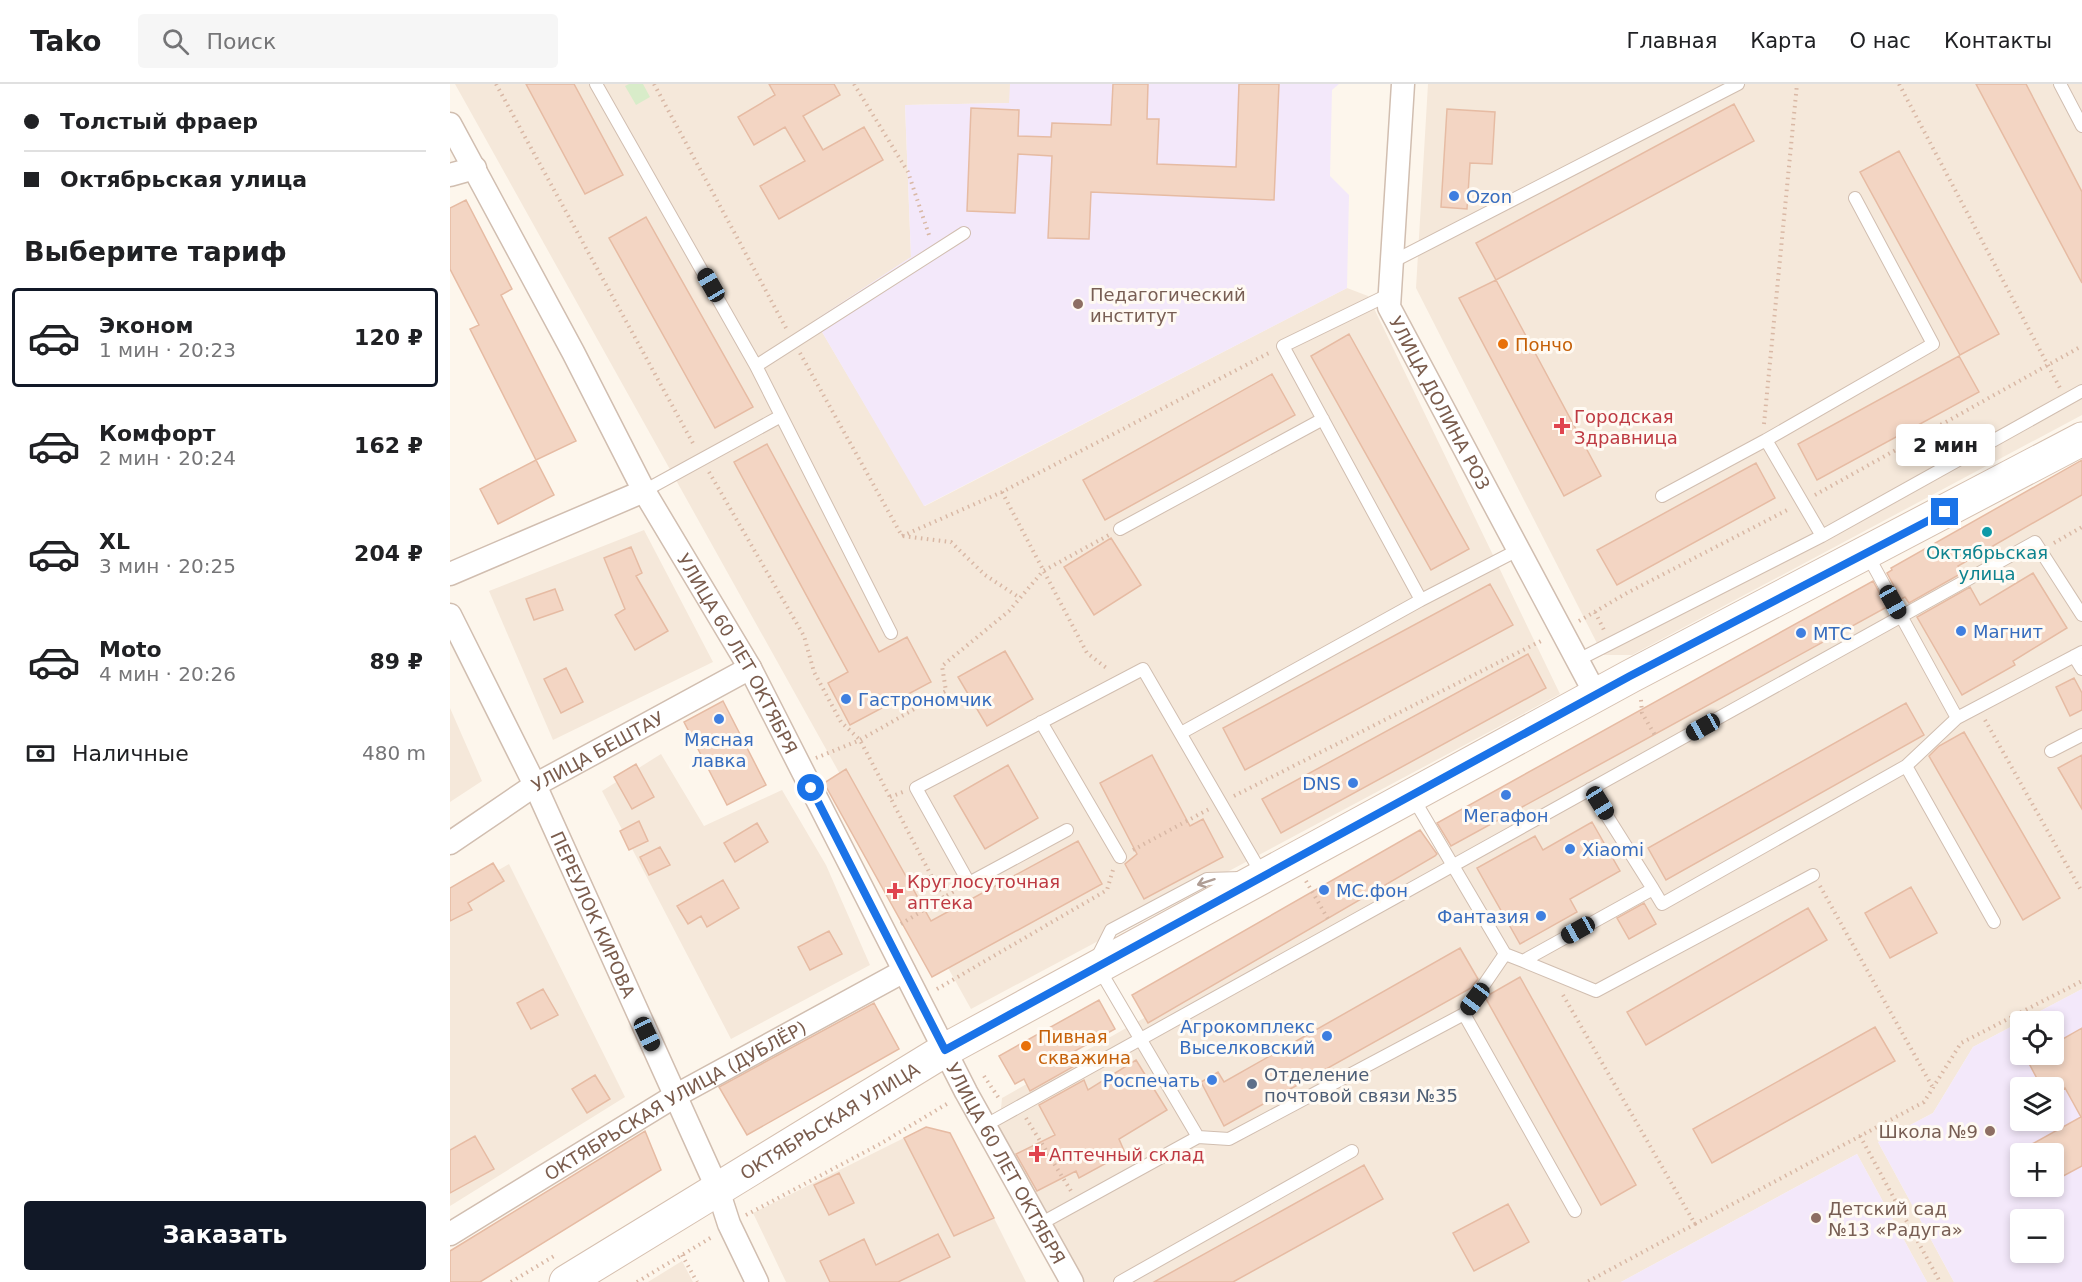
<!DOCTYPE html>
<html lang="ru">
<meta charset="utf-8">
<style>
body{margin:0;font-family:"DejaVu Sans",sans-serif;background:#f6f6f6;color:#202124;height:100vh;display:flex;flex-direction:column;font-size:22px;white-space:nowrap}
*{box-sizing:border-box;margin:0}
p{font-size:20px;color:#757577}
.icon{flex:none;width:33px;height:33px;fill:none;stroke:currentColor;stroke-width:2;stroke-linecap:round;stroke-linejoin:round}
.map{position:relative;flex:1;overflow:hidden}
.panel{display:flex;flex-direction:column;background:#fff;width:450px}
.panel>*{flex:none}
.banner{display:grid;align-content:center;height:132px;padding:0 24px;background:#fff}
.controls{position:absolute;left:1560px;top:927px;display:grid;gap:12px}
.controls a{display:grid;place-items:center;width:54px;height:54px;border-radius:6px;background:#fff;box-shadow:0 3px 9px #0003;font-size:30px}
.end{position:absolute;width:27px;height:27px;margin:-14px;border:8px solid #1a73e8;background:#fff;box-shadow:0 0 0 3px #fff}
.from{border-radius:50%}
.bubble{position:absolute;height:42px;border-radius:6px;background:#fff;box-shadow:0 3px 9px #0003;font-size:20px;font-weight:700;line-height:42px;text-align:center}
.car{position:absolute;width:18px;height:36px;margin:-18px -9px;border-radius:8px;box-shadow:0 0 4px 2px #0007;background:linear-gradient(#222 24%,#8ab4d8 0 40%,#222 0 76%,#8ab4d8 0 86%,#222 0)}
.banner b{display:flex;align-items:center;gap:21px;height:57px;font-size:22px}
.banner b+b{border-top:2px solid #e0e0e0}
.banner i{width:15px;height:15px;background:#202124}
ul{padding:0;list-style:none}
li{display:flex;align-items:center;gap:18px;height:99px;margin:0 12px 9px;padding:0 12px;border:3px solid transparent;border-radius:6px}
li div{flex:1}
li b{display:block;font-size:22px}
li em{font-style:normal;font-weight:700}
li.selected{border-color:#111827}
li>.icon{width:54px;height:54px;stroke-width:1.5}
h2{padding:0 24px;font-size:27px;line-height:72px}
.pay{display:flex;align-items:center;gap:15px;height:66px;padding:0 24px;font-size:22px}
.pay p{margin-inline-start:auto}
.action{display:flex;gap:12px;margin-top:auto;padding:12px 24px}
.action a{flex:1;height:69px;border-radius:6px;background:#111827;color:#fff;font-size:24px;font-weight:700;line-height:69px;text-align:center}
header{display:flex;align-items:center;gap:36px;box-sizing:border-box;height:84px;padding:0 30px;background:#fff;border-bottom:2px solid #e0e0e0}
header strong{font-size:28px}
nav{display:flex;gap:33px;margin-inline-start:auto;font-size:21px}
.search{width:420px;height:54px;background:#f6f6f6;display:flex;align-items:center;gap:15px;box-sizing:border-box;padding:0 21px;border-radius:6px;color:#757577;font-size:22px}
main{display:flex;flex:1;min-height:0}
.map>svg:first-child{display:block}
.residential{fill:#f5e8da}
.education{fill:#f3e8fa;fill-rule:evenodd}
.green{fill:#d8ecc9}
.building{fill:#f3d5c3;stroke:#e6bba3;stroke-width:1.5}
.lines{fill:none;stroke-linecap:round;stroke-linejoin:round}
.service-casing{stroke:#d1beb0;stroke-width:14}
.minor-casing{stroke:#d1beb0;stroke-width:25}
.secondary-casing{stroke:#d6c0b0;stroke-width:35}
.path{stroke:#d9b8a5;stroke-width:4;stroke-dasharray:1.5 4.5;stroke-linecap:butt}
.service{stroke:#fff;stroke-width:12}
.minor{stroke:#fff;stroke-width:22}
.secondary{stroke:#fff;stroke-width:33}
.oneway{stroke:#af9d94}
.route{stroke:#1a73e8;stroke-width:8}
.shop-dot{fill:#3f7fe0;stroke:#fffaf3;stroke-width:2}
.education-dot{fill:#8d6e63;stroke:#fffaf3;stroke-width:2}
.food-dot{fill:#e8710a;stroke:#fffaf3;stroke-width:2}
.health-dot{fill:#e0444e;stroke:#fffaf3;stroke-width:2}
.culture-dot{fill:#0f9aa8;stroke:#fffaf3;stroke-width:2}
.service-dot{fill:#5c6f8a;stroke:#fffaf3;stroke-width:2}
.labels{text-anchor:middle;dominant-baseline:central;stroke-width:6;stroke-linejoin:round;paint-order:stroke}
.shop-label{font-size:18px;fill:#366cbe;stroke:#fffaf3;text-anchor:start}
.education-label{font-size:18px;fill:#785e54;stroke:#fffaf3;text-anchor:start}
.food-label{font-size:18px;fill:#c56008;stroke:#fffaf3;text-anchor:start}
.street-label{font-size:18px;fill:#7a5c4d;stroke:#fffaf3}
.health-label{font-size:18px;fill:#be3a42;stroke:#fffaf3;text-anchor:start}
.culture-label{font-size:18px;fill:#0d838f;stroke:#fffaf3}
.service-label{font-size:18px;fill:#4e5e75;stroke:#fffaf3;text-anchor:start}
</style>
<header>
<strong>Tako</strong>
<div class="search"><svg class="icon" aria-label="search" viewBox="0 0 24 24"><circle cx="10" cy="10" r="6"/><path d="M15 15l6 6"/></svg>Поиск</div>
<nav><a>Главная</a><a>Карта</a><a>О нас</a><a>Контакты</a></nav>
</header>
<main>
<section class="panel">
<div class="banner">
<b><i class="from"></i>Толстый фраер</b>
<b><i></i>Октябрьская улица</b>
</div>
<h2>Выберите тариф</h2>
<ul>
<li class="selected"><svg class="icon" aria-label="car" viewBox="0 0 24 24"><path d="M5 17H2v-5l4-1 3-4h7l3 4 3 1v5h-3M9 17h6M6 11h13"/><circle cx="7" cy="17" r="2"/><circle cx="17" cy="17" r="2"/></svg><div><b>Эконом</b><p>1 мин · 20:23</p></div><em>120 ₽</em></li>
<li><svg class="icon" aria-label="car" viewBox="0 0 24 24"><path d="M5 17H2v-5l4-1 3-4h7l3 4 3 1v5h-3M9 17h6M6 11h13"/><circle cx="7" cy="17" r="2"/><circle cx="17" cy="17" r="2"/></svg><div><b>Комфорт</b><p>2 мин · 20:24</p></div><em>162 ₽</em></li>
<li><svg class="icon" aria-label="car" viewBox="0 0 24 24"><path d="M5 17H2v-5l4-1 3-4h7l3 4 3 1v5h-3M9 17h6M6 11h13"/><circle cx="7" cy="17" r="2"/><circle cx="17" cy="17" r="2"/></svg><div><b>XL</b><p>3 мин · 20:25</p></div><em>204 ₽</em></li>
<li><svg class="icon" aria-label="car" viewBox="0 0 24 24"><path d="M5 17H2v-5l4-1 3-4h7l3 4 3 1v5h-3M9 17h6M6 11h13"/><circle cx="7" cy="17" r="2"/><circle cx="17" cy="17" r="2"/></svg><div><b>Moto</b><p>4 мин · 20:26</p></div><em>89 ₽</em></li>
</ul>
<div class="pay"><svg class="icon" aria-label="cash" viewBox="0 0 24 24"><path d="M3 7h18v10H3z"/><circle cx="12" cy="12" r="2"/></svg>Наличные<p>480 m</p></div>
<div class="action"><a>Заказать</a></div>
</section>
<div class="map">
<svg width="1632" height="1198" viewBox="0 0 1632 1198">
<rect width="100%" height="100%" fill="#fdf6ec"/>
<path class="residential" d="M5 0H560V19L455 21 461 173 365 236 475 422 897 204 918 212 1110 610 521 925Z
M978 0H1632V331L1182 571H1153L966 204Z
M1632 406V905L1523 963 1483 1029 1428 1058 1504 1198H1477L1407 1070 1171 1198H632L549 1046 552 1014Z
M194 446 263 578 103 656 39 507Z
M0 624 32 697 0 718Z
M211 670 254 742 332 706 376 781 420 881 281 955 152 707Z
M59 780 175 1013 0 1122V814Z
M454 1054 504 1152 544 1134 576 1198H336L303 1129Z
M232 1177 243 1198H198Z"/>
<path class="education" d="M560 0H889L882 6 880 92 899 111 897 204 474 422 365 236 461 173 455 21 559 19Z
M1632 905V1198H1504L1428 1058 1483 1029 1523 963 1570 938V970H1604V938L1571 937ZM1570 1004H1604V1036H1570ZM1570 1070H1604V1102H1570ZM1570 1136H1604V1168H1570Z
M1407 1070 1477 1198H1171Z"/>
<path class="green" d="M179 0H193L200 13 186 21 175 2Z"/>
<path class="building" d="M76 0H124L173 91 135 110Z
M319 0H384L390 11 353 32 373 66 414 43 433 76 329 135 310 102 355 77 335 43 304 61 288 33 325 11Z
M663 0H698L697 35H709L707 80 786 83 789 0H829L824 116 641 108 639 155 598 154 602 72 568 70 565 129 517 127 521 24 569 26 568 52 601 53 602 39 661 41Z
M1526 0H1576L1632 108V199Z
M1284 20 1304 57 1046 196 1026 159Z
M997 25 1045 28 1042 80 1020 79 1017 125 991 123Z
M1449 67 1549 250 1510 271 1410 88Z
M16 116 62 205 51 211 126 357 86 376 20 245 29 241 0 185V124Z
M196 133 303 323 265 344 159 154Z
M1046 196 1151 392 1114 412 1009 214Z
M899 250 1019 465 981 486 861 272Z
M1509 272 1529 308 1367 396 1348 360Z
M822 290 845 331 655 436 633 396Z
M317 360 429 568 457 553 481 598 400 641 378 599 398 588 284 378Z
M86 376 104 411 48 440 30 405Z
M1632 376V411L1508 482 1512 489 1459 519 1455 513 1451 515 1437 489 1442 486 1441 484Z
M1306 379 1325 414 1167 501 1147 466Z
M661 454 691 501 644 531 614 483Z
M181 463 192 489 186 492 218 547 185 566 165 531 175 525 154 474Z
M1583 489 1617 544 1563 577 1565 581 1512 611 1467 533 1520 503 1530 521Z
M1423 497 1437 523 1001 762 987 739Z
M1040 500 1063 541 795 686 773 644Z
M105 505 113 526 84 536 76 515Z
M555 567 583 615 537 642 508 593Z
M1078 570 1096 604 831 749 812 715Z
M116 584 133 618 111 629 94 595Z
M1624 594 1632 609V626L1620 632 1606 603Z
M273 617 316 701 277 721 234 638Z
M1456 619 1474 651 1216 796 1198 764Z
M1514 648 1610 814 1573 836 1479 672 1489 662Z
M702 671 740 742 753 735 773 773 694 815 675 780 687 770 650 699Z
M1632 671V725L1608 684Z
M186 680 204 713 182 725 164 693Z
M558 681 588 734 535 765 504 712Z
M396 685 481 837 628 757 652 800 482 893 374 699Z
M189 737 198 757 179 766 170 747Z
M1142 738 1170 787 1120 815 1127 828 1070 860 1027 784 1085 752 1093 766Z
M307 739 318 758 285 778 274 759Z
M970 746 987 770 985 772 698 939 682 911Z
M210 763 220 781 199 791 190 773Z
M43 779 54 797 18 819 22 826 0 837V804Z
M273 796 289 824 257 843 251 832 238 840 227 822Z
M1461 803 1487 849 1440 874 1415 829Z
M1194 819 1206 840 1179 855 1167 834Z
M1358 824 1377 856 1196 961 1177 928Z
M379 847 392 870 360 886 348 863Z
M1010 864 1028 895 1021 904 774 1042 751 998 768 988 774 998Z
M1070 893 1186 1101 1151 1121 1035 913Z
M93 905 108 931 81 945 67 919Z
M649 916 665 945 623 968 628 980 580 1007 574 995 565 1000 549 972Z
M424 919 449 965 297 1051 269 1003Z
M1425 943 1445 977 1262 1079 1243 1045Z
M1632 944V1082L1604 1097V1070H1564L1631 1033 1615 1004 1604 1010V1004H1592L1574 970H1604V960Z
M686 976 717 1026 669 1055 675 1069 629 1094 626 1087 587 1107 566 1070 605 1051 589 1021 634 996 638 1006Z
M145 991 160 1015 137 1029 122 1005Z
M476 1043 500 1049 544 1134 504 1152 454 1054Z
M195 1047 211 1086 30 1198H0V1167Z
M25 1052 44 1085 0 1109V1066Z
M914 1081 933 1115 783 1198H704Z
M389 1089 404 1119 379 1131 364 1101Z
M1058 1120 1079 1158 1024 1187 1003 1149Z
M488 1150 500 1173 448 1198H380L370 1177 414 1155 426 1181Z"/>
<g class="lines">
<g class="service-casing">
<path id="service" d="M146 0 306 282
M1610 0 1632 42
M942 178 1288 0
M940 210 833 262 971 516
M1316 356 1483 260 1405 114
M194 407 331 332
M1212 412 1316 356 1372 452
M670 445 873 335
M1417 470 1507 634 1632 568
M441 549 306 282 514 149
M1624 572 1632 585
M1128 576 1372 452 1632 307
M591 638 670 773
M731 649 971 516 1068 466
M1601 667 1632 651
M1456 682 1544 838
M1140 705 1203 805
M962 712 1055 870 1073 877 1203 805 1212 820 1456 682 1507 634
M617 746 519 799 466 704 693 585 813 792
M647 874 661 846 757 795 791 794
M1073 877 1146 907 1363 791
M1014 930 1055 870
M536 1041 1585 458 1632 531
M748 1053 779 1055 1014 930 1125 1127
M590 1140 748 1053 648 883
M670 1198 902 1067"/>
</g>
<g class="minor-casing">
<g id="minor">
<path id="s1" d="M953 0 939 223 1146 611"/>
<path id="s2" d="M0 40 123 268 194 407 300 584 516 1008 622 1198"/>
<path d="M0 91 25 84"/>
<path d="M0 490 194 407"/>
<path id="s3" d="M0 531 85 701 268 1106 279 1140 307 1198"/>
<path id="s4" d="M0 759 85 701 300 584"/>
<path id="s5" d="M0 1150 225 1012 454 887"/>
</g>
</g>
<g class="secondary-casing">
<g id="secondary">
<path id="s6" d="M116 1198 495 966 1181 592 1632 355"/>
</g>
</g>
<path class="path" d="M46 0 245 363
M204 0 336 244
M404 0 458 88 480 154
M1449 0 1610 304
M350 269 452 452
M1314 340 1347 0
M259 388 354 552 364 588 391 638 410 656 493 814
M552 408 637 569 659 586
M1365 411 1632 262
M452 452 552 408 819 269
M453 452 501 458 535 491 570 514
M1604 459 1632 443
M1145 528 1154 546
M1129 537 1177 509 1339 425
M1191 616 1192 629 1206 653
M1535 636 1632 808
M366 674 410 656 496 607 492 582 559 527 593 487 659 451
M784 712 1093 556
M440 713 453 708
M683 766 759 725
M856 797 878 835
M1370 802 1483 1004
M451 840 506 806
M487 905 657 806 663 786
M1113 911 1245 1140 1137 1198
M534 992 550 1016
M576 1034 621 1107
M1410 1052 1490 1198
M296 1131 430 1060 500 1018
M1245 1140 1474 1018 1511 959 1632 897
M232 1171 247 1198
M61 1198 104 1172
M187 1198 262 1153"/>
<use href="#service" class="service"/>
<use href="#minor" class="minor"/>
<use href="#secondary" class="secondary"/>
</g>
<defs><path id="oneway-shaft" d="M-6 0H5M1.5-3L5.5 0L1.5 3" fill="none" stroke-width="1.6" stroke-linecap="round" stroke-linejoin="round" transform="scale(1.5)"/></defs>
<use class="oneway" href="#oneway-shaft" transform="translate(756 798) rotate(162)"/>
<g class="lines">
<path class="route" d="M361 704 495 966 1180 592 1495 428"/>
</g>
<g class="shop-dot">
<circle cx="1004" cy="112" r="6"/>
<circle cx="1511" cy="547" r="6"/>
<circle cx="1351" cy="549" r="6"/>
<circle cx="396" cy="615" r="6"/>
<circle cx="269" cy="635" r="6"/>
<circle cx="903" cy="699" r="6"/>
<circle cx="1056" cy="711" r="6"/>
<circle cx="1120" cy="765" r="6"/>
<circle cx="874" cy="806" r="6"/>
<circle cx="1091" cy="832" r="6"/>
<circle cx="877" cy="952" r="6"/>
<circle cx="762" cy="996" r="6"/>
</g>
<g class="education-dot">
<circle cx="628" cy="220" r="6"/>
<circle cx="1540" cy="1047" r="6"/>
<circle cx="1366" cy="1134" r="6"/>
</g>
<g class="food-dot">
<circle cx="1053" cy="260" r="6"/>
<circle cx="576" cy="962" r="6"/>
</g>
<g class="health-dot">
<path d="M1109 333h6v6h6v6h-6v6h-6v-6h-6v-6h6z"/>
<path d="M442 798h6v6h6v6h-6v6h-6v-6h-6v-6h6z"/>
<path d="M584 1061h6v6h6v6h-6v6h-6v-6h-6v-6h6z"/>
</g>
<circle class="culture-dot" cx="1537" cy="448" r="6"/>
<circle class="service-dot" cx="802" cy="1000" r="6"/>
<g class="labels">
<g class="shop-label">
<text x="1016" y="112">Ozon</text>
<text x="1523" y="547">Магнит</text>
<text x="1363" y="549">МТС</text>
<text x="408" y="615">Гастрономчик</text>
<text x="269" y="655" text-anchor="middle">Мясная<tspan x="269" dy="21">лавка</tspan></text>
<text x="891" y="699" text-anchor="end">DNS</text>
<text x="1056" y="731" text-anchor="middle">Мегафон</text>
<text x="1132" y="765">Xiaomi</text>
<text x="886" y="806">МС.фон</text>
<text x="1079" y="832" text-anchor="end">Фантазия</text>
<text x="865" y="942" text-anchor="end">Агрокомплекс<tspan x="865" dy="21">Выселковский</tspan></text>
<text x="750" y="996" text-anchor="end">Роспечать</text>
</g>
<g class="education-label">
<text x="640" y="210">Педагогический<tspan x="640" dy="21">институт</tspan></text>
<text x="1528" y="1047" text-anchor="end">Школа №9</text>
<text x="1378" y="1124">Детский сад<tspan x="1378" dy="21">№13 «Радуга»</tspan></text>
</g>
<g class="food-label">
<text x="1065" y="260">Пончо</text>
<text x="588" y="952">Пивная<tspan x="588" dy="21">скважина</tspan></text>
</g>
<g class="street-label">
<text stroke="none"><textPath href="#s1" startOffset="332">УЛИЦА ДОЛИНА РОЗ</textPath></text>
<text stroke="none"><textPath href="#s2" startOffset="603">УЛИЦА 60 ЛЕТ ОКТЯБРЯ</textPath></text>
<text stroke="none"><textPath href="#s4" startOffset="174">УЛИЦА БЕШТАУ</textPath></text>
<text stroke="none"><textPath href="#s3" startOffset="332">ПЕРЕУЛОК КИРОВА</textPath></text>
<text stroke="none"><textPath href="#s5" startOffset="262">ОКТЯБРЬСКАЯ УЛИЦА (ДУБЛЁР)</textPath></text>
<text stroke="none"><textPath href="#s6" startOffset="309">ОКТЯБРЬСКАЯ УЛИЦА</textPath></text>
<text stroke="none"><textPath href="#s2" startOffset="1179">УЛИЦА 60 ЛЕТ ОКТЯБРЯ</textPath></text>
</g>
<g class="health-label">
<text x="1124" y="332">Городская<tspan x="1124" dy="21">Здравница</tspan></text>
<text x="457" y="797">Круглосуточная<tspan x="457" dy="21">аптека</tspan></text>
<text x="599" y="1070">Аптечный склад</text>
</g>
<g class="culture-label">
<text x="1537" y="468">Октябрьская<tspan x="1537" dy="21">улица</tspan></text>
</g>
<g class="service-label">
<text x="814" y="990">Отделение<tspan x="814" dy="21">почтовой связи №35</tspan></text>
</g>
</g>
</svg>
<div class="controls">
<a><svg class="icon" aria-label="locate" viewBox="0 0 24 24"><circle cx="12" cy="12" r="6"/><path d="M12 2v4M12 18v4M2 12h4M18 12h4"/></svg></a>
<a><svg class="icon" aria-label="layers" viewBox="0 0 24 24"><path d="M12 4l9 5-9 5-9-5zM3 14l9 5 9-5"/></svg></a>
<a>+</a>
<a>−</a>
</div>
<i class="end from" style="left:361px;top:704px"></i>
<i class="end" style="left:1495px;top:428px"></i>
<div class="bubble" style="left:1446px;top:340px;width:99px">2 мин</div>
<i class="car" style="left:261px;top:201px;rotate:330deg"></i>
<i class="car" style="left:1443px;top:518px;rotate:151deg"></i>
<i class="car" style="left:1253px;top:643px;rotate:241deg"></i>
<i class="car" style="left:1150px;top:719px;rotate:148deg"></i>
<i class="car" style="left:1128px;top:846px;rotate:241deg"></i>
<i class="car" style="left:1025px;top:915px;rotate:217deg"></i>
<i class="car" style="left:197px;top:950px;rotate:155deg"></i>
</div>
</main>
